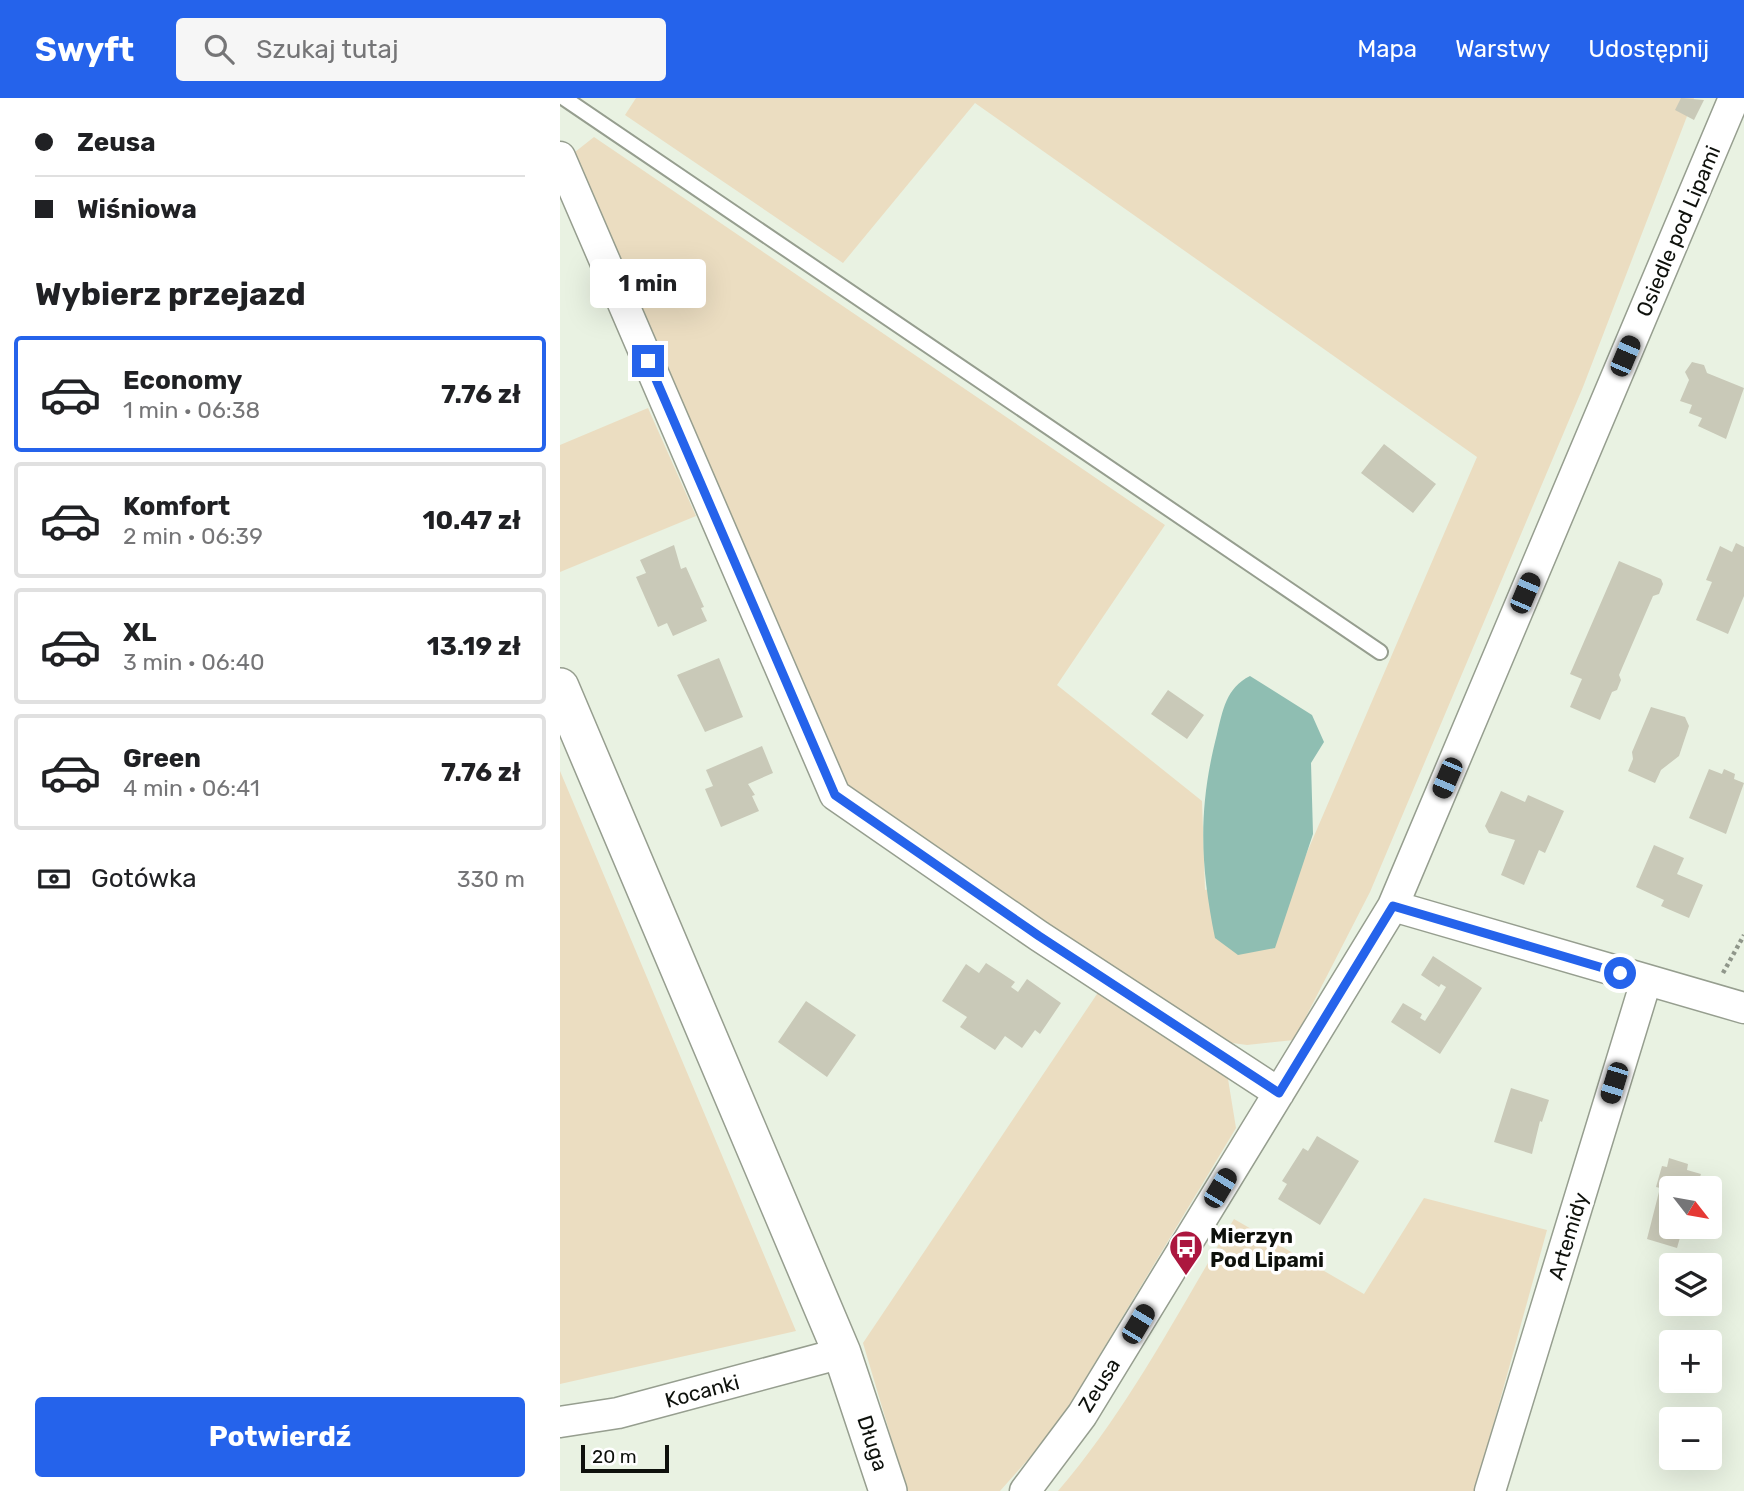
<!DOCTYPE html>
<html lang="pl">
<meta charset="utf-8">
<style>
body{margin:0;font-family:Rubik,sans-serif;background:#f6f6f6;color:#202124;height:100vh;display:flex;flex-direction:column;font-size:26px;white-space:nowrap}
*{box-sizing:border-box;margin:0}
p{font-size:23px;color:#757577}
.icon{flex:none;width:38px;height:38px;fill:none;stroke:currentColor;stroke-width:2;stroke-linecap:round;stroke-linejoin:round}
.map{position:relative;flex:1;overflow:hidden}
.side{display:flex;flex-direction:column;background:#fff;width:560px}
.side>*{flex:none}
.guide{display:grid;align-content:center;height:154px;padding:0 35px;background:#fff}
.needle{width:46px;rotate:121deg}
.buttons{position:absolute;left:1099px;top:1078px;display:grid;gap:14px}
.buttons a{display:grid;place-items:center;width:63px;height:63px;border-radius:7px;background:#fff;box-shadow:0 7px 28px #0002;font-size:35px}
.scale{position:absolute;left:21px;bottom:18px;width:88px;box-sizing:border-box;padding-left:7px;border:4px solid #0e110c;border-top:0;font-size:19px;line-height:24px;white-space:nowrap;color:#0e110c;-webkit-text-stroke:5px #fff;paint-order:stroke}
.end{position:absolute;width:32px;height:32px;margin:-16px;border:9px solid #2563eb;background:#fff;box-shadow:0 0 0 4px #fff}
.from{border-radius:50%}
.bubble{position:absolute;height:49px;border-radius:7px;background:#fff;box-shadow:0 7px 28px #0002;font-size:23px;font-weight:700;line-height:49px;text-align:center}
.car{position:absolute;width:21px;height:42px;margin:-21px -10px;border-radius:9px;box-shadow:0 0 5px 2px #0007;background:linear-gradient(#222 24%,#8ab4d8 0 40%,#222 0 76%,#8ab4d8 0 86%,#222 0)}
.guide b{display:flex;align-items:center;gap:24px;height:66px;font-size:26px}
.guide b+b{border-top:2px solid #e0e0e0}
.guide i{width:18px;height:18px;background:#202124}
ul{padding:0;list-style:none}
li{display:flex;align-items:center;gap:21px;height:116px;margin:0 14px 10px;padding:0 21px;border:4px solid #e0e0e0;border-radius:7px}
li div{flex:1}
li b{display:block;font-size:26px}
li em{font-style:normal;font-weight:700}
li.on{border-color:#2563eb}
li>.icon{width:63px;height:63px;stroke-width:1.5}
h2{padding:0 35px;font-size:32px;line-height:84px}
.pay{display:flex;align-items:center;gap:18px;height:77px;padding:0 35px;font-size:26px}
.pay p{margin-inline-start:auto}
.primary-button{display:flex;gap:14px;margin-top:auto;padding:14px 35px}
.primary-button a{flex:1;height:80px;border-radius:7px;background:#2563eb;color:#fff;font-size:28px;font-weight:700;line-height:80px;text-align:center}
header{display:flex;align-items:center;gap:42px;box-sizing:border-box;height:98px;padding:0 35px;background:#2563eb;color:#fff}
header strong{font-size:33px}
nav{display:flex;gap:38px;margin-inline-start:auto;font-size:24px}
.search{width:490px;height:63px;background:#f6f6f6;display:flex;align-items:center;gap:18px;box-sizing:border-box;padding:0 24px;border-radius:7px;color:#757577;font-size:26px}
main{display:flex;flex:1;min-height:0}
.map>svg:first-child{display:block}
.green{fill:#ebddc1}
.water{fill:#8fbeb2}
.building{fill:#c9c9b8}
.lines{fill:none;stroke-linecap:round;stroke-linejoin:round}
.service-casing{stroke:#969e8f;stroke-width:18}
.minor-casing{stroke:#969e8f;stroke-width:33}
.tertiary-casing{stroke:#969e8f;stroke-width:40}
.path{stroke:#8f968a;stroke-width:4.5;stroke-dasharray:3.5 3.5;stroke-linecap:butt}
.service{stroke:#fff;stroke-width:14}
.minor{stroke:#fff;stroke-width:30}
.tertiary{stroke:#fff;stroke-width:37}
.route{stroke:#2563eb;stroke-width:9}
.labels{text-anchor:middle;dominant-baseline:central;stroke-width:7;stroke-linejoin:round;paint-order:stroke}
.street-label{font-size:21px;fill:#0e110c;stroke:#fff}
.poi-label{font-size:21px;font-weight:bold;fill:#0e110c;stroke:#fff;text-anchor:start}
</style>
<header>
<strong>Swyft</strong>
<div class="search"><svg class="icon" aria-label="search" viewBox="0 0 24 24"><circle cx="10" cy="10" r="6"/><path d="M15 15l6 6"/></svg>Szukaj tutaj</div>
<nav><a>Mapa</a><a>Warstwy</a><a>Udostępnij</a></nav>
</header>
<main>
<section class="side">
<div class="guide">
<b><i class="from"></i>Zeusa</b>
<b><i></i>Wiśniowa</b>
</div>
<h2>Wybierz przejazd</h2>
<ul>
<li class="on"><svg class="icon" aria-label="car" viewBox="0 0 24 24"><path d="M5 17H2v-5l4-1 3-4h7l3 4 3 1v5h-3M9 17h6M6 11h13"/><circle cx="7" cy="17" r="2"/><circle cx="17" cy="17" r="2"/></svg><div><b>Economy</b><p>1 min · 06:38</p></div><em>7.76 zł</em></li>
<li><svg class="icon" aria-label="car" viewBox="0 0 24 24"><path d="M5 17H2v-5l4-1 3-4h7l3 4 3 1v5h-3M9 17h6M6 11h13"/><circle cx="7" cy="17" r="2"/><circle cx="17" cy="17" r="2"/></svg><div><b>Komfort</b><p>2 min · 06:39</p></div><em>10.47 zł</em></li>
<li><svg class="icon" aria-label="car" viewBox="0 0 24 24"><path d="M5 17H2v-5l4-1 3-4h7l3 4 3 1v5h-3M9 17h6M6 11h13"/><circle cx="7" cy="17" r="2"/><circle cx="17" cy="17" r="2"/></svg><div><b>XL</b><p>3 min · 06:40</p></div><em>13.19 zł</em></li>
<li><svg class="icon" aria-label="car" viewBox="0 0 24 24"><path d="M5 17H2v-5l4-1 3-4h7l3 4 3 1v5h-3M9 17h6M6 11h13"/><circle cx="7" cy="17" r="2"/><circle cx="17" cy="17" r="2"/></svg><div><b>Green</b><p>4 min · 06:41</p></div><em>7.76 zł</em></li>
</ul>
<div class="pay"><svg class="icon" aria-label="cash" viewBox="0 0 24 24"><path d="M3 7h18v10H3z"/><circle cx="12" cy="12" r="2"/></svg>Gotówka<p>330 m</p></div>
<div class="primary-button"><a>Potwierdź</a></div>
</section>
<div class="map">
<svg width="1184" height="1393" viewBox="0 0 1184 1393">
<rect width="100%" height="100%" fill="#e9f2e2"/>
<path class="green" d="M76 0H1134L1023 289 810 794 734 942 687 947 643 941 282 691 141 348 15 54 34 39 605 427 497 587 642 703 645 792 745 759 917 359 415 5 283 165 65 17Z
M88 310 136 418 0 474V347Z
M0 673 236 1233 0 1286Z
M539 893 668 981 676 1030 495 1331 440 1393H347L303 1245Z
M864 1100 987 1132 915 1393H498C568 1312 619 1212 674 1121L804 1196Z"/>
<path class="water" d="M690 578 752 617 764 644 751 665 753 736 715 850 678 857 655 840C640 765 638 710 657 636 663 612 666 590 690 578Z"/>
<path class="building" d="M1121 0 1144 2 1134 22 1115 12Z
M1132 264 1144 267 1147 275 1184 290 1166 341 1138 328 1142 320 1129 315 1132 307 1120 303 1129 282 1125 274Z
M824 346 876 386 853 415 801 375Z
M1176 445 1184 449V498L1168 536 1136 522 1152 484 1146 482 1160 448 1172 454Z
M114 447 121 471 126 469 144 509 141 510 147 523 113 538 107 525 98 529 76 479 86 475 80 462Z
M1059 463 1101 481 1103 486 1099 496 1093 498 1059 577 1061 582 1057 592 1052 594 1040 622 1010 609 1022 581 1010 576Z
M159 560 183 619 145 634 117 577Z
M608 592 644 617 627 641 591 616Z
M1091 609 1125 619 1129 628 1119 658 1101 672 1095 685 1068 673 1073 661 1072 654Z
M202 648 213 675 188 686 195 697 192 698 199 713 161 729 145 691 153 688 146 672Z
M1149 671 1162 676 1164 671 1175 676 1174 681 1184 685 1166 736 1129 720Z
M941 693 965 704 968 697 1004 713 985 755 979 752 964 787 941 777 955 742 929 735 925 728Z
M1094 747 1124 760 1117 776 1143 787 1129 820 1101 808 1104 802 1076 789Z
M873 858 922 890 880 956 831 924 843 905 862 916 860 920 865 923 876 906 886 889 881 886 879 889 861 877Z
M426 865 455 884 451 889 458 894 467 881 501 905 480 936 475 932 462 950 445 938 435 952 400 929 407 919 382 903 406 866 419 875Z
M246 903 296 937 267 979 218 944Z
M951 990 989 1002 982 1024 980 1023 972 1056 934 1044Z
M757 1038 799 1063 760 1127 718 1101 727 1086 722 1083 743 1050 748 1053Z
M1109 1060 1128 1066 1127 1072 1141 1076 1136 1090H1111V1129H1123L1117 1150 1087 1141 1100 1090 1096 1089 1102 1068 1107 1069Z"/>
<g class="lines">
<g class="service-casing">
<path id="service" d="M4 0 820 554"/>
</g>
<g class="minor-casing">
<path id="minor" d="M0 59 275 697 479 838 719 995
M833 808 1184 910
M0 1324 58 1315 282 1255
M465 1393 522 1317 833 808 1174 0
M930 1393 1086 883"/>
</g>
<g class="tertiary-casing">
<path id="tertiary" d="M0 589 282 1255 328 1393"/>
</g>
<path class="path" d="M1163 875 1184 837"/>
<use href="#service" class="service"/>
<use href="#minor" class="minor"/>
<use href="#tertiary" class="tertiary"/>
</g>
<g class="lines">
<path class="route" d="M88 263 275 697 479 838 719 995 833 808 1060 875"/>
</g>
<defs>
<g id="bus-pin" transform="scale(1.75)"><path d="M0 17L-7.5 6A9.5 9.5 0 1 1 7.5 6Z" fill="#ac173f" stroke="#fff"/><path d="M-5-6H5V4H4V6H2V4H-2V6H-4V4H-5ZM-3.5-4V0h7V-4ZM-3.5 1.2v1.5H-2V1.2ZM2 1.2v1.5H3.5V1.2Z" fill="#fff"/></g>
</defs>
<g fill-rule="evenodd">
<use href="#bus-pin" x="626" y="1149"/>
</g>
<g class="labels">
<g class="street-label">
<text transform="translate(1118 133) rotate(-67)">Osiedle pod Lipami</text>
<text transform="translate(1008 1138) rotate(-73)">Artemidy</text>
<text transform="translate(539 1287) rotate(-58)">Zeusa</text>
<text transform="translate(142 1293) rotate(-15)">Kocanki</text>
<text transform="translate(313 1345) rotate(72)">Długa</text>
</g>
<g class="poi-label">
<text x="650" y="1137">Mierzyn<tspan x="650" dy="24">Pod Lipami</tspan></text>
</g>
</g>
</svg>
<div class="buttons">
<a><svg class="needle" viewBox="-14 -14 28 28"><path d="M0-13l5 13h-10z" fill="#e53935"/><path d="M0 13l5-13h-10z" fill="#757577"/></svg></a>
<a><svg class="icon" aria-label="layers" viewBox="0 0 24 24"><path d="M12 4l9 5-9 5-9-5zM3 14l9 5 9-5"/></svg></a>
<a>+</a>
<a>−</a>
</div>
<div class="scale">20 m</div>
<i class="end from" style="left:1060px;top:875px"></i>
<i class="end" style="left:88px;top:263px"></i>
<div class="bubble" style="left:30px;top:161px;width:116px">1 min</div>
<i class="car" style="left:1065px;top:258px;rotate:23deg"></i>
<i class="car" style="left:965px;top:495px;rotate:23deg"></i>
<i class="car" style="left:887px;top:680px;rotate:203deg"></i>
<i class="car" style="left:1054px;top:985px;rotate:197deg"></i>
<i class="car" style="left:660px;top:1090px;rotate:31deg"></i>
<i class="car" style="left:578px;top:1226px;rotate:31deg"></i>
</div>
</main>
